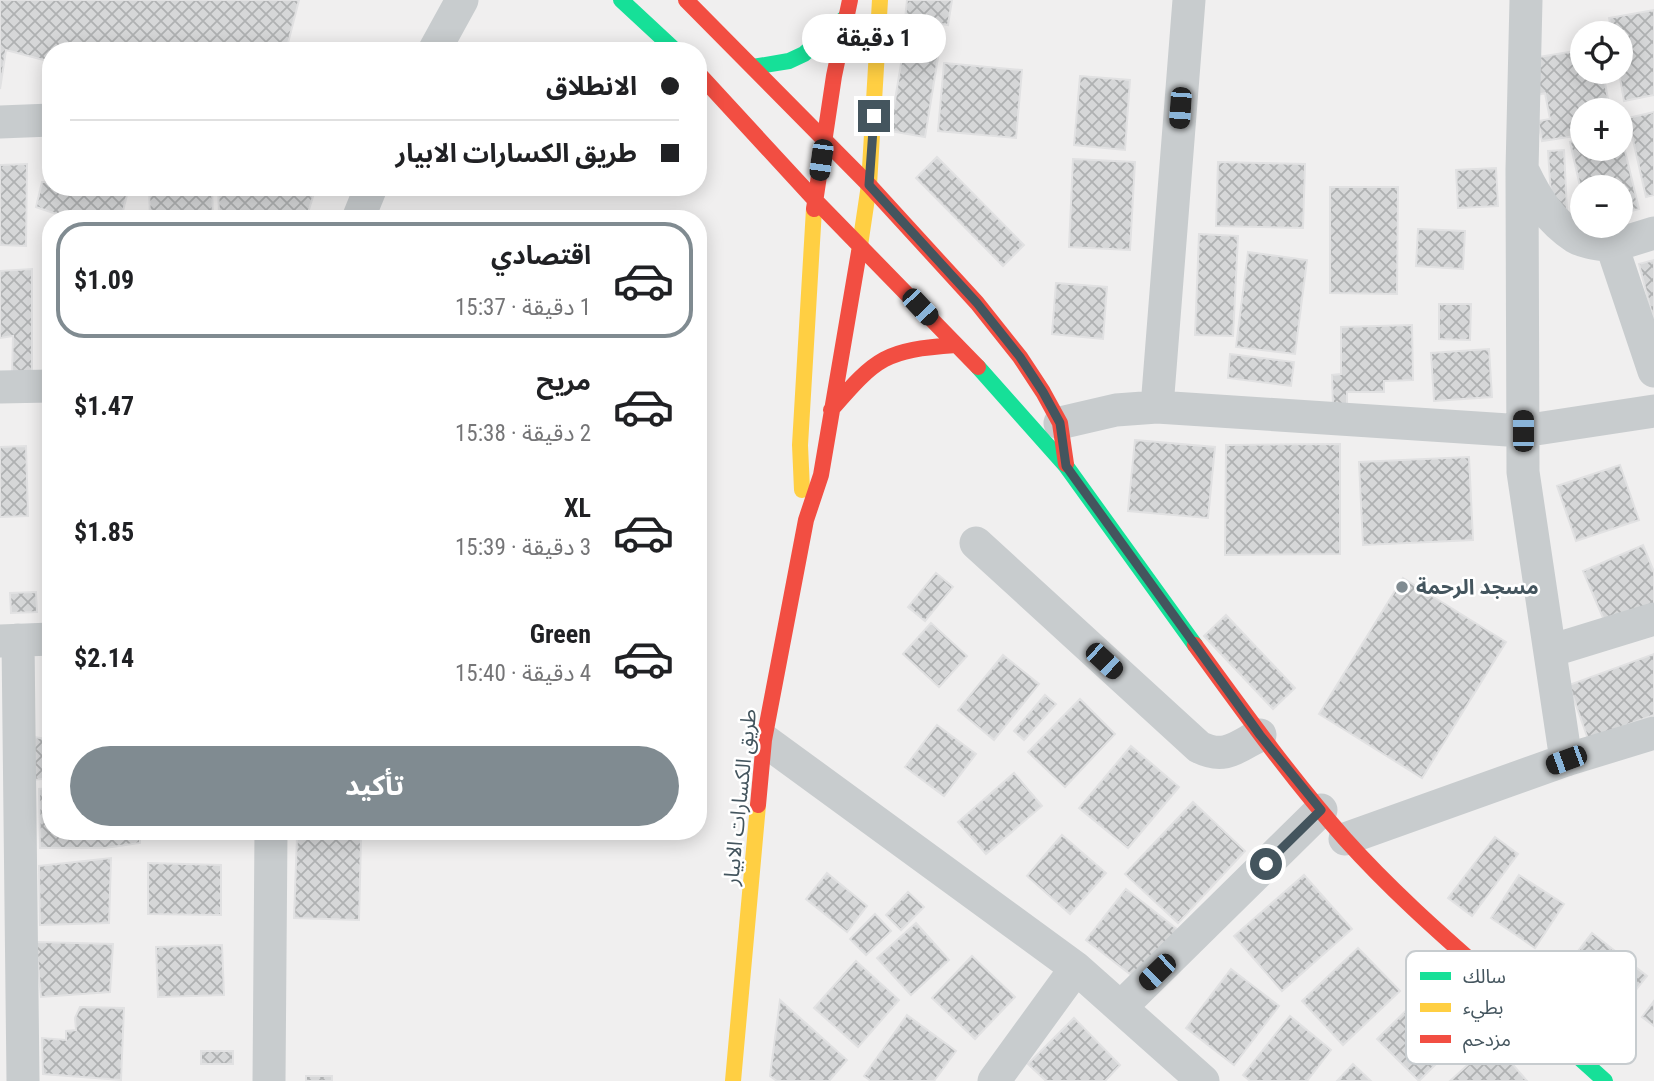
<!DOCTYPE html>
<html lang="ar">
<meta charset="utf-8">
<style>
body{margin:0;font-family:"Roboto Condensed","Noto Sans Arabic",sans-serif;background:#f2f2f2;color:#202124;direction:rtl;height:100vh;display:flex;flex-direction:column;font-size:26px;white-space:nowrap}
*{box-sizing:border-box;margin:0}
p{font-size:23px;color:#757577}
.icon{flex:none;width:38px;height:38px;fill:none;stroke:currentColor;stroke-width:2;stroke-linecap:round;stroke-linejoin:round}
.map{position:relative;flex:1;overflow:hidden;direction:ltr}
.details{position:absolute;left:42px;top:210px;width:665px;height:630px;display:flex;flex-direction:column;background:#fff;border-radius:28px;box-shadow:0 4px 18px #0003;direction:rtl}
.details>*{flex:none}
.top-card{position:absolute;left:42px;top:42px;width:665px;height:154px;border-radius:28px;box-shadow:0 4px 18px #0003;direction:rtl;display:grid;align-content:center;height:154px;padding:0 28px;background:#fff}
.buttons{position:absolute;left:1570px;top:21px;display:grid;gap:14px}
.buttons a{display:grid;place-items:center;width:63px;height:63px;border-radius:50%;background:#fff;box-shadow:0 4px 18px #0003;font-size:35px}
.end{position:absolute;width:32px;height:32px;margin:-16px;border:9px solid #44555e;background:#fff;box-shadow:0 0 0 4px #fff}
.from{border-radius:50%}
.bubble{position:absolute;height:49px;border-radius:24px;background:#fff;box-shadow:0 4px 18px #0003;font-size:23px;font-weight:700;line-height:49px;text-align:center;direction:rtl}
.car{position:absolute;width:21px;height:42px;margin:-21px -10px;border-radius:9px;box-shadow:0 0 5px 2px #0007;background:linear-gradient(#222 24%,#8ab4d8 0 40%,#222 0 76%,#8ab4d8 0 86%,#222 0)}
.top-card b{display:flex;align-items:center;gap:24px;height:66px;font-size:26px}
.top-card b+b{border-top:2px solid #e0e0e0}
.top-card i{width:18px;height:18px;background:#202124}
ul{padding:12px 0 0;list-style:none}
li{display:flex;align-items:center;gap:21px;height:116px;margin:0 14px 10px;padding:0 14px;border:4px solid transparent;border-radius:28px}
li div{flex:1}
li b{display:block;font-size:26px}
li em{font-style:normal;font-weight:700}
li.selected{border-color:#808b91}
li>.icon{width:63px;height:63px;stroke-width:1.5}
.primary-button{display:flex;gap:14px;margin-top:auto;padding:14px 28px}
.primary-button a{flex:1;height:80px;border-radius:42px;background:#808b91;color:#fff;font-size:28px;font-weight:700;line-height:80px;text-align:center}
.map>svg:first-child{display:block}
.building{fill:url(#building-cross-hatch);stroke:#e1e1e2;stroke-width:2}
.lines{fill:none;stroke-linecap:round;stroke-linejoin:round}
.street{stroke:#c8ccce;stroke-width:33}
.fast{stroke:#16e098;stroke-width:16}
.slow{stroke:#ffcf43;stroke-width:16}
.jam{stroke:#f24e42;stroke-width:16}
.route{stroke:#44555e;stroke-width:9}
.poi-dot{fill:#808b91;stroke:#fff;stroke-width:2.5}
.labels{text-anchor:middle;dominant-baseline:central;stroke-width:5;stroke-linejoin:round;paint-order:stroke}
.poi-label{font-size:21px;font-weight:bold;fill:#44555e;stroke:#fff;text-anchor:start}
.street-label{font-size:21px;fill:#44555e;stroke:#fff}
.key{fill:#fff;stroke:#c7cccf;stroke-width:2}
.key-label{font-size:19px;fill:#44555e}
</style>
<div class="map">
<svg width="1654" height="1081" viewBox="0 0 1654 1081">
<defs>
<pattern id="building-cross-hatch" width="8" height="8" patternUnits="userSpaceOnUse" patternTransform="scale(1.75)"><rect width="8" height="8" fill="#d6d7d8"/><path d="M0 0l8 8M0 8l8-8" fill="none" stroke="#afb1b2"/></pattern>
</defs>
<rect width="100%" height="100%" fill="#f0efef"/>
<path class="building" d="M0 0H299L286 51H51V62L6 50 0 89Z
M907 0H952L948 25 905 19Z
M1654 10V95L1624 101 1619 72H1620V33H1612L1609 18Z
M906 33 941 39 925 137 890 131Z
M1582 50V72H1603L1610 110H1582V135L1542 141 1538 121 1550 119 1545 93 1538 95 1532 58Z
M944 63 1022 70 1016 138 938 131Z
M1080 76 1130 80 1125 150 1074 145Z
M1654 112V195L1646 197 1628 118Z
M1620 130 1639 209 1620 214V187H1582V195L1570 142 1582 139V149H1620Z
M1564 150 1567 210 1552 211 1548 151Z
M937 157 1024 245 1003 266 916 178Z
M1073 159 1135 162 1130 250 1069 247Z
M1218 162 1305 164 1303 228 1216 226Z
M27 164 26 246 0 245V165Z
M1496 168 1498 206 1458 208 1456 170Z
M42 182H51V187H129L121 219H71L36 207Z
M149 187H212L213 219H150Z
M218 187H316L307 216 219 213Z
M1330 187H1398L1397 294 1330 293Z
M1418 229 1465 231 1463 269 1416 266Z
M1199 234 1238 236 1233 336 1195 335Z
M1248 252 1307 260 1295 354 1236 347Z
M1654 260V322L1639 264Z
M32 269V373L12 374 13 336 0 338V271Z
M1056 283 1107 287 1103 339 1052 334Z
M1439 304H1471L1470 340 1439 339Z
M1412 325 1413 380 1384 381V392H1347V407H1333L1332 375 1341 374V327Z
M1489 349 1492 397 1434 401 1431 353Z
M1230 354 1294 362 1291 386 1228 378Z
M1135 440 1215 447 1208 518 1128 511Z
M1340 444V554L1225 555 1226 445Z
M26 446 28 516 0 517V447Z
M1469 457 1473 540 1363 545 1359 462Z
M1620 465 1639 520 1576 541 1557 486Z
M1643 545 1654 572V604L1606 625 1583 571Z
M936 573 953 587 925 621 908 607Z
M1403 578 1506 642 1422 778 1319 714Z
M36 592 37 612 11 613 10 593Z
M1226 615 1295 688 1273 709 1204 636Z
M931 623 967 656 939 687 903 654Z
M1654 654V715L1588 739 1569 685Z
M1003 655 1039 684 994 740 958 710Z
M1045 695 1056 704 1024 740 1014 731Z
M1080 699 1115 734 1065 787 1028 752Z
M937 725 976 754 944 796 905 767Z
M46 729H51V778L33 780 34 737 46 739Z
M1131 746 1179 787 1128 848 1079 808Z
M1014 773 1042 806 986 854 958 822Z
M51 788V831H140V843L105 848H40L39 789Z
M1193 802 1245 851 1178 923 1125 874Z
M151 831H221V833L152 837Z
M1062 835 1106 873 1070 914 1027 876Z
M297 837 361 839 359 920 294 918Z
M1495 837 1518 854 1472 916 1448 898Z
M111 858 109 923 40 925 39 866Z
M148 863 221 865V915L148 914Z
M827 873 867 906 847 932 806 899Z
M1304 875 1352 929 1282 991 1234 936Z
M1519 875 1564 904 1535 948 1491 918Z
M1126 889 1178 930 1139 981 1086 940Z
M908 892 924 907 901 930 886 915Z
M875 914 891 931 866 955 850 939Z
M916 923 949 960 911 995 877 958Z
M1592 933 1647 976 1615 1016 1561 973Z
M36 942 113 944 110 992 41 997Z
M222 945 224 995 158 997 156 947Z
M1358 948 1400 991 1343 1045 1302 1001Z
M972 956 1015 997 975 1039 932 998Z
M856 961 899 1000 858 1047 814 1008Z
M1231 969 1279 1006 1234 1065 1186 1028Z
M1425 992 1466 1034 1419 1081 1377 1039Z
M780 1000 847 1060 829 1081H777L770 1076Z
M1654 1001V1026L1642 1017Z
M80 1007 124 1008 121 1080 43 1074 42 1038 66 1040V1031L76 1030 75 1018Z
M907 1015 956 1051 934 1081H871L864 1076Z
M1290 1016 1331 1050 1307 1081H1250L1243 1075Z
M1074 1018 1120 1065 1105 1081H1046L1028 1064Z
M1493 1042 1527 1081H1450Z
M201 1051H233V1064H201Z
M1353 1064 1371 1081H1337Z
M306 1076H332V1081H306Z"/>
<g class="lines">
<path class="street" d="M1526 0 1522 170 1523 472 1566 760
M434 51 462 0
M0 122 51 120
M1524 173C1536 198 1550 221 1575 237 1585 243 1600 244 1612 246L1654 371
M358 219 371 187
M1612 246 1654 233
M0 387 51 386
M1157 407 1189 0
M1060 423 1116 410 1157 407 1523 431 1654 411
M976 543 1199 747C1225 760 1237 747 1260 735
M18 640 23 1081
M0 641 51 639
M1550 651 1654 619
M764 740 1076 968 1203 1081
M1345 839 1566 760 1654 733
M1121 1007 1321 810
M269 1081 271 831
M994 1081 1076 968"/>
<path class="fast" d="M621 0 676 51
M753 67 789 61 804 54 846 17
M978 367 1066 466 1195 645
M1484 972 1605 1081"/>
<path class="slow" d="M859 252 869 185 880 0
M802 490 800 445 814 209
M733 1081 758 805"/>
<path class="jam" d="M686 0 869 185 977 303 1020 357 1043 392 1060 423 1066 464
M698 73 815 200 978 367
M814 209 834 76 850 0
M831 410C877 357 885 350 956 345
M1195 645C1243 711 1291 778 1345 839 1388 887 1436 930 1484 972
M758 805 764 740 806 520 821 475 859 252"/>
</g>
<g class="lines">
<path class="route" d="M874 116 869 185 977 303 1020 357 1043 392 1060 423 1066 466 1260 735 1321 810 1266 864"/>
</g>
<circle class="poi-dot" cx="1402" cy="587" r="7"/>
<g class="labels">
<g class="poi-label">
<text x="1416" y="587">مسجد الرحمة</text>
</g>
<g class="street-label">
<text transform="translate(740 797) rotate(-84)">طريق الكسارات الابيار</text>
</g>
</g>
<rect x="1406" y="951" width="230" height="113" rx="10" class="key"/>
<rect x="1420" y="972" width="31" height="8" fill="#16e098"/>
<rect x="1420" y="1003" width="31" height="9" fill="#ffcf43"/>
<rect x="1420" y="1035" width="31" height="8" fill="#f24e42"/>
<g class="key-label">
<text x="1463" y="983">سالك</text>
<text x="1463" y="1014">بطيء</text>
<text x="1463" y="1046">مزدحم</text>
</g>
</svg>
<div class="buttons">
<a><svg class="icon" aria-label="locate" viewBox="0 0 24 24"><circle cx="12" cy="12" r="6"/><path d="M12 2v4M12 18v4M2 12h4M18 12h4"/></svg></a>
<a>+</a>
<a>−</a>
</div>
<i class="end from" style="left:1266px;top:864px"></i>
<i class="end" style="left:874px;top:116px"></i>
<div class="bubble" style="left:802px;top:14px;width:144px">1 دقيقة</div>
<i class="car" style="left:1180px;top:108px;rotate:184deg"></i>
<i class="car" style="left:821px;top:160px;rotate:188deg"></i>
<i class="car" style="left:920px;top:307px;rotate:137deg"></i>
<i class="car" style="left:1523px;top:431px;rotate:0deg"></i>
<i class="car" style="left:1104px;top:661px;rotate:133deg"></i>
<i class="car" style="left:1566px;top:760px;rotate:250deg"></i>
<i class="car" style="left:1157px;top:972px;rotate:226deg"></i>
<div class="top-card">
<b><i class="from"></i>الانطلاق</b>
<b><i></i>طريق الكسارات الابيار</b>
</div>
<section class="details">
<ul>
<li class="selected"><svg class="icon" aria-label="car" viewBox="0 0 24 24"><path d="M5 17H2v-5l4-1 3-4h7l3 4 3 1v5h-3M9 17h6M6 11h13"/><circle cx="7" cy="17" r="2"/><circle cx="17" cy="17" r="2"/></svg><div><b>اقتصادي</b><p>1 دقيقة · 15:37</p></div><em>$1.09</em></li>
<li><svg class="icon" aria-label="car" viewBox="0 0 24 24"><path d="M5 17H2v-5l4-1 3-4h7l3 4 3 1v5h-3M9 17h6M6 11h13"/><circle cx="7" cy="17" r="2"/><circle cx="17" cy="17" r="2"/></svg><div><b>مريح</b><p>2 دقيقة · 15:38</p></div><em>$1.47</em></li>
<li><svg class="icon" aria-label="car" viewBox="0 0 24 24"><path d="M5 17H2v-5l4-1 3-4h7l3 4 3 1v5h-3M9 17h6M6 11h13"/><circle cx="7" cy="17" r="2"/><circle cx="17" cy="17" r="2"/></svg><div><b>XL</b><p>3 دقيقة · 15:39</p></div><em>$1.85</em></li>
<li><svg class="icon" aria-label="car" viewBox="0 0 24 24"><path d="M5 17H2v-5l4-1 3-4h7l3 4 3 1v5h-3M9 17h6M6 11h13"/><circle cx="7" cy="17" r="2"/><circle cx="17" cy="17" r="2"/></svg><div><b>Green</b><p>4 دقيقة · 15:40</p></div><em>$2.14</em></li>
</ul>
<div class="primary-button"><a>تأكيد</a></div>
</section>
</div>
